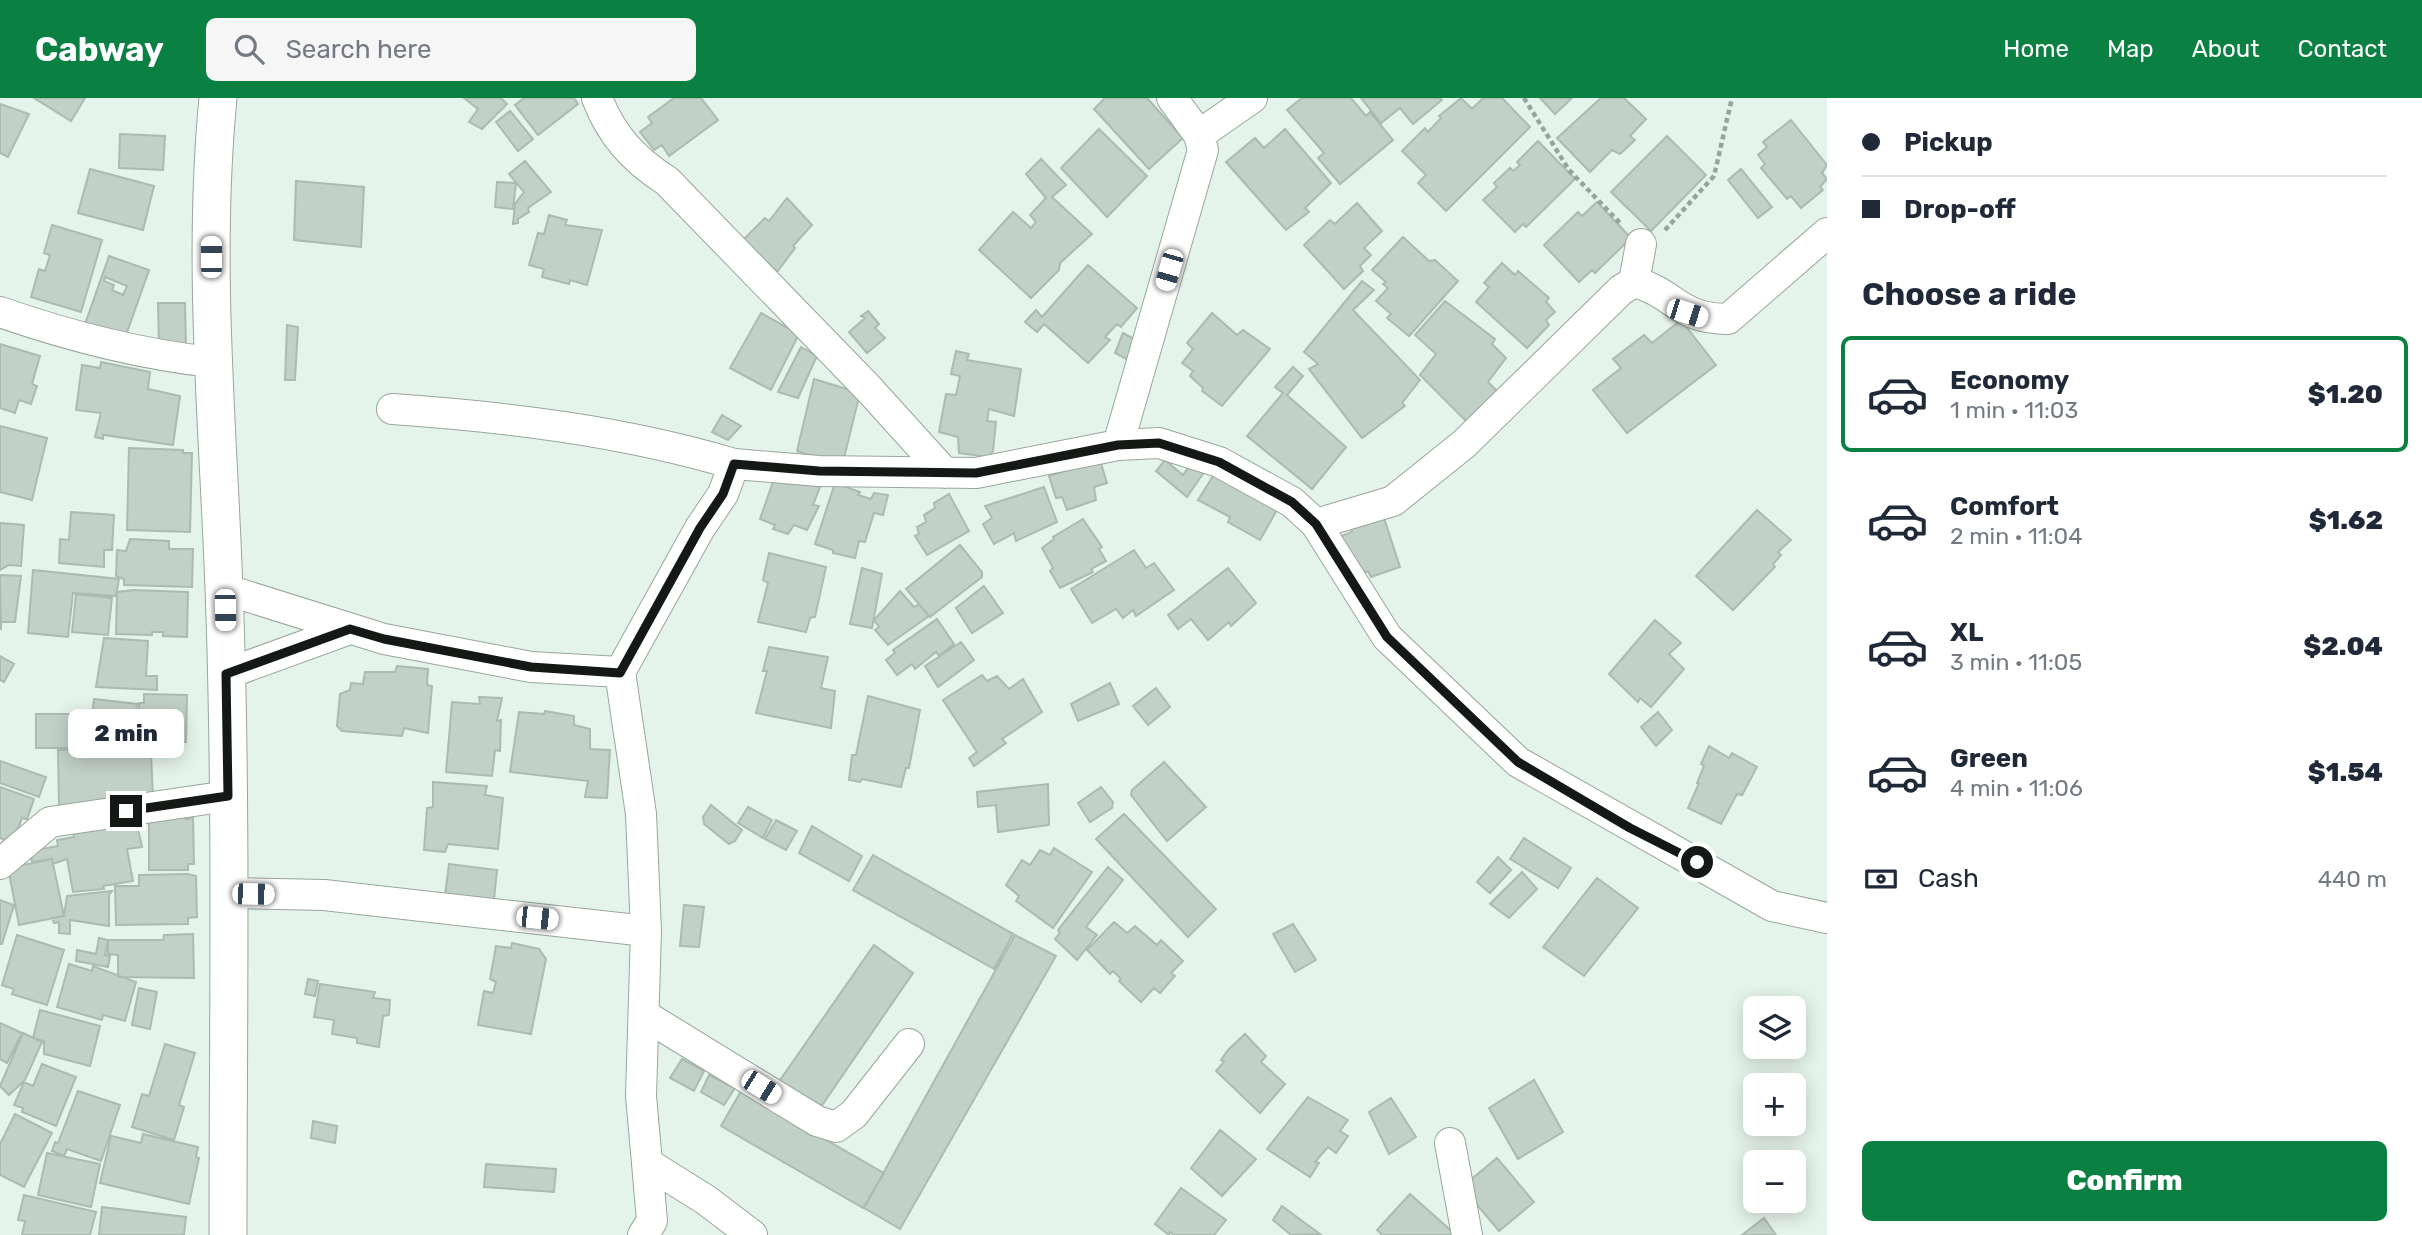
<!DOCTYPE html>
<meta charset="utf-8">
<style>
body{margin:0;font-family:Rubik,sans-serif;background:#f6f6f7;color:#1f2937;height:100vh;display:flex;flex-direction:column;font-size:26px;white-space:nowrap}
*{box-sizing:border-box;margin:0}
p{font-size:23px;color:#747a83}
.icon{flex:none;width:38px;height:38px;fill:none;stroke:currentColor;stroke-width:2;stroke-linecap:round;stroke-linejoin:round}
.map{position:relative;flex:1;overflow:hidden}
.drawer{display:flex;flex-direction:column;background:#fff;width:595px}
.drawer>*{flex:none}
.guide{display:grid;align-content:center;height:154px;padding:0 35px;background:#fff}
.controls{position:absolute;left:1743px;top:898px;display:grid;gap:14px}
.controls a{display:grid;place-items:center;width:63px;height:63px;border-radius:10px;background:#fff;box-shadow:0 4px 18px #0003;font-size:35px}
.end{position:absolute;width:32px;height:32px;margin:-16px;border:9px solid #141916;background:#fff;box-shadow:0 0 0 4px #fff}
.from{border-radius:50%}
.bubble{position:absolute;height:49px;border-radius:10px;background:#fff;box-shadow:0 4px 18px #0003;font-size:23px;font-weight:800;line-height:49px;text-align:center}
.car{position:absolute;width:21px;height:42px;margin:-21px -10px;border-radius:9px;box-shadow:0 0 5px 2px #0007;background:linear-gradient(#fff 24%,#345 0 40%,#fff 0 76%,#345 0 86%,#fff 0)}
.guide b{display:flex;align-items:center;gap:24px;height:66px;font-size:26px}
.guide b+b{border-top:2px solid #e0e1e3}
.guide i{width:18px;height:18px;background:#1f2937}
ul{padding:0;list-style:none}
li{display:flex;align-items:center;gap:21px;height:116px;margin:0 14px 10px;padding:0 21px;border:4px solid transparent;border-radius:10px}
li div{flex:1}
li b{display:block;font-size:26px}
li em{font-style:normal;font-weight:800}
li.current{border-color:#0b8043}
li>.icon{width:63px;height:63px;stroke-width:1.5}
h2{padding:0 35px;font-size:32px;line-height:84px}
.pay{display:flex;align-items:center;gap:18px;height:77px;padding:0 35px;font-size:26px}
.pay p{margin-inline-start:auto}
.action{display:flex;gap:14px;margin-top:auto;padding:14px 35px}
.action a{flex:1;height:80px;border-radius:10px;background:#0b8043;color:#fff;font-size:28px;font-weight:800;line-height:80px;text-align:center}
header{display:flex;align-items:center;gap:42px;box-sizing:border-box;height:98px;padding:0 35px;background:#0b8043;color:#fff}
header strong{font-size:33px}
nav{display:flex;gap:38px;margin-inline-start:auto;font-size:24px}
.search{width:490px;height:63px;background:#f6f6f7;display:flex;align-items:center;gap:18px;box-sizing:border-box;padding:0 24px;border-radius:10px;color:#747a83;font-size:26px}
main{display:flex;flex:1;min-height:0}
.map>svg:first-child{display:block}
.building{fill:#c2d1c7;stroke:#acbab0;stroke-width:2;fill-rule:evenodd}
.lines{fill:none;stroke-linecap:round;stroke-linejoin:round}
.minor-casing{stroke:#98a69c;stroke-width:32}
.major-casing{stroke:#98a69c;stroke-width:39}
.path{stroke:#98a39c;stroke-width:4.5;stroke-dasharray:5 3.5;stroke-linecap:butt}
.minor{stroke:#fff;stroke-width:30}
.major{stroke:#fff;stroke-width:37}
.route{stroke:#141916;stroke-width:9}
</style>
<header>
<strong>Cabway</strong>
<div class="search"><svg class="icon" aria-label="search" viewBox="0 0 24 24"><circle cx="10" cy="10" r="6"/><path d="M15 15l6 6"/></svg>Search here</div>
<nav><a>Home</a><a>Map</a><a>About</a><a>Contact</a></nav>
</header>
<main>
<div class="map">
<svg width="1827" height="1137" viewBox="0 0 1827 1137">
<rect width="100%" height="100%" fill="#e5f4ea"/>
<path class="building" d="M34 0H85L71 23Z
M464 0H501L507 6 482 31 469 24 478 11Z
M524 0H574L578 6 538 37 515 7Z
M674 0H701L718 22 669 58 662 47 654 52 640 34 652 25 648 19Z
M1105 0H1147L1183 40 1149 71 1094 11Z
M1302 0H1351L1366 18 1370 14 1393 42 1340 86 1318 60 1324 55 1287 12Z
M1361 0H1440L1442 2 1413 26 1400 10 1381 25Z
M1461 0 1472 11 1483 0H1502L1530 29 1446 113 1418 85 1426 77 1402 53 1425 30 1428 34 1441 20 1439 18Z
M1540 0H1572L1555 16Z
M1601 0H1624L1646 21 1630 38 1635 42 1620 56 1612 52 1590 74 1557 40Z
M0 6 29 16 8 59 0 55Z
M510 13 533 41 518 53 496 24Z
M1791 22 1827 67 1822 75 1827 81 1820 89 1823 92 1801 110 1791 98 1787 101 1761 70 1765 66 1758 57 1767 49 1763 44Z
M1099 31 1147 78 1107 119 1061 70Z
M1285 31 1331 85 1305 110 1309 114 1286 132 1226 64 1255 40 1264 50Z
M120 36 165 38 163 72 119 70Z
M1667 38 1706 77 1651 133 1611 94Z
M1538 43 1575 81 1526 129 1523 126 1515 134 1483 102 1497 89 1494 85 1510 70 1513 73 1520 67 1517 64Z
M1041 61 1066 87 1052 99 1092 136 1060 165 1059 172 1031 200 979 152 1013 114 1031 130 1036 124 1030 117 1046 100 1026 76Z
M525 63 551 94 528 110 529 114 518 121V125L513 126 515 106 524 94 509 76Z
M90 71 154 88 143 132 78 115Z
M1741 71 1772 109 1758 120 1728 82Z
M296 83 364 89 361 149 294 142Z
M497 84 516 85 513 111 495 109Z
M787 100 812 127 793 148 795 150 777 174 743 142 765 120 769 123Z
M1597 104 1631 140 1595 175 1592 172 1579 184 1544 147 1578 114 1582 118Z
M1357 105 1382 133 1364 150 1371 157 1360 168 1363 173 1344 191 1304 147 1330 122 1335 126Z
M549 117 567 122 565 127 602 132 587 187 570 182 569 186 542 179 544 171 529 167 538 135 544 136Z
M52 127 102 142 81 214 31 199 39 171 45 173 50 157 44 155Z
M1403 139 1429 163 1435 162 1458 183 1409 238 1387 220 1391 216 1376 203 1388 190 1383 186 1386 184 1372 172Z
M109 158 149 172 124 243 84 229ZM105 179 127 188 123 197 112 192 114 187 104 183Z
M1502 165 1515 177 1518 173 1549 200 1546 204 1555 214 1546 222 1549 227 1527 250 1476 204 1489 189 1484 185Z
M1088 167 1137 210 1121 229 1117 226 1105 239 1110 242 1088 265 1044 226 1037 234 1025 224 1036 212 1042 219Z
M1362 183 1374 192 1353 212 1420 282 1402 305 1405 308 1362 340 1309 271 1318 266 1304 254Z
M1445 203 1495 241 1492 246 1506 260 1488 284 1501 297 1473 330 1420 277 1436 256 1415 237Z
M158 205H185L186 249H159Z
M868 213 879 226 875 230 885 240 867 255 849 234 865 220 861 218Z
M761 215 799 236 771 292 730 270Z
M1212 215 1237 237 1243 232 1270 251 1222 308 1202 293 1203 290 1190 278 1193 273 1182 265 1193 251 1187 245Z
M1681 222 1716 267 1627 335 1593 292 1621 270 1613 261 1644 237 1652 245Z
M287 227 298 229 295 282H285Z
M1123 235 1140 244 1132 264 1115 255Z
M0 246 40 258 32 286 37 288 31 306 19 302 15 315 0 310Z
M801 249 817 258 798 300 778 294Z
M956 253 969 256 967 262 1021 271 1014 318 989 311 987 323 996 324 993 353 989 359 959 355 958 339 939 334 946 296 956 297 960 278 951 276Z
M101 264 150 274 148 291 180 298 173 347 103 337V341L95 339 101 315 76 312 82 267 100 270Z
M1293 269 1303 278 1287 297 1346 349 1312 391 1247 338 1283 295 1275 289Z
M814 281 860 295 842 368 797 353Z
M722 317 741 328 728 342 712 334Z
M0 328 47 340 32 402 0 394Z
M129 350 183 352V355H192L190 434 127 432Z
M1100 362 1107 385 1094 389 1096 402 1067 412 1062 399 1056 400 1049 378Z
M1165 362 1183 377 1193 363 1207 370 1187 399 1156 373Z
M1218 370 1281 405 1260 442 1228 424 1230 419 1198 402Z
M791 379 820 389 813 407 819 408 807 432 794 427 788 436 773 431 775 427 760 421 774 381 788 386Z
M835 385 860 394 858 397 871 401 874 395 888 397 883 417 874 415 865 444 859 443 855 460 833 455V452L815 446Z
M1044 389 1057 424 1016 443 1014 435 994 446 983 426 992 420 985 408Z
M949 396 969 433 927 457 915 438 919 436 917 429 926 424 924 417 935 410 934 405Z
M1757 412 1791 442 1778 454 1781 457 1773 466 1775 469 1733 512 1696 478Z
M71 414 114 417 112 452H104V469L59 465 60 441 69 442Z
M1383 417 1400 469 1371 479 1368 473 1353 480 1334 441 1352 434 1350 429Z
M1083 421 1102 449 1099 451 1106 463 1091 471 1093 474 1060 490 1050 473 1053 470 1042 450 1054 441 1053 439Z
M0 425 24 427 21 468 9 467 0 472Z
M130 441 169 443V451H193L192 489 124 487V481L116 478 117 452 126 453Z
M960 447 982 474V479L930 519 906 491Z
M1134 452 1146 470 1154 465 1174 492 1136 518 1133 512 1123 520 1116 511 1092 525 1071 491Z
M769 455 826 469 815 519 810 520 806 534 758 524 768 485 763 482Z
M862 470 882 476 872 530 850 526Z
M1228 470 1256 505 1231 528 1229 524 1208 542 1191 521 1178 531 1168 517Z
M33 472 119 481 116 498 73 495 68 539 28 535Z
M0 477 21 478 15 524H1V532Z
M984 488 1003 515 972 535 956 510Z
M133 492 188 494 187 539 163 538V534H152V537L116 536 117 494Z
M900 493 914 509 919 506 929 518 888 547 875 532 879 529 874 522Z
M76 496 112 500 108 537 72 534Z
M937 521 954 546 939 558 936 554 915 571 912 566 897 577 886 562 895 555 893 552Z
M1655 522 1681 545 1669 556 1684 571 1651 609 1640 600 1638 604 1609 576Z
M104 540 148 543 146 578H157V592L96 589Z
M961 544 974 562 938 589 925 568Z
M769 549 828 559 821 590 835 593 831 630 756 615 767 573H763Z
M0 558 14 566 4 584 0 582Z
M397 568 428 571 427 587 432 588 428 635 404 630 402 638 342 633 337 628 340 596 350 592 351 585 363 586 365 574H395Z
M982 577 987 583 997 578 1009 591 1023 581 1042 614 1002 641 1006 645 974 668 969 660 977 654 943 602Z
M1110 585 1119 606 1078 623 1071 606Z
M1156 590 1170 609 1148 627 1133 608Z
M144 596 187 597 186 644 139 643 144 614 139 613V605H144Z
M868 598 920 612 909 670H906L901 689 862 681 860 684 849 682 852 657H856Z
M479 599 502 600 497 623 501 622 500 653 495 652 492 678 446 674 452 604 480 606Z
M94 601 137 606 134 631 91 626Z
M545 613 574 618V627L590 631V651L610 652 607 700 585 699 588 683 510 674 519 614 544 616Z
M1658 614 1672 632 1656 648 1641 629Z
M36 616H83L84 650H36Z
M1709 648 1729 660 1732 655 1757 669 1742 697 1737 696 1721 726 1688 710 1699 685H1697L1704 668 1701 666Z
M137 651V655H151L153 699 137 706 59 708 58 652Z
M0 663 46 679 39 699 0 685Z
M1164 664 1206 709 1167 743 1131 697 1132 692Z
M433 684 487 688 485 697 503 700 498 751 448 746 445 754 424 752 427 710 433 709Z
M1048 686 1049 727 998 734 996 707 978 709 977 694Z
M0 689 34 701 27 721 22 720 13 745 0 740Z
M1101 689 1113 704 1112 710 1090 724 1078 705Z
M711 707 742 732 735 743 729 746 704 726 703 719Z
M748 709 772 722 763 740 738 725Z
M186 711V721L193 720 194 766H188V772H149V720Z
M1124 716 1216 811 1188 839 1096 741Z
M136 722 142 749 127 751 133 783 103 788 104 791 73 794 67 761 53 766 52 761 32 764 30 753 58 748 57 742 74 739 73 734Z
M776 722 797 733 786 752 765 741Z
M812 728 862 758 849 783 799 755Z
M1524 740 1571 770 1558 790 1510 761Z
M1054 750 1092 774 1053 830 1016 803 1019 798 1006 787 1022 762 1030 767 1040 752 1050 757Z
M873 757 1013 836 994 871 853 792Z
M1498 759 1511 772 1490 795 1477 784Z
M52 761 64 818 19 827 8 770Z
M449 766 497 772 493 811 444 805Z
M1108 769 1123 782 1086 829 1097 837 1077 862 1055 841 1060 835 1058 832Z
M1522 774 1537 791 1509 820 1490 806Z
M188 776 196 778 197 819 188 820V826L116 827 115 788H139V777Z
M1597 780 1638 810 1584 878 1543 849Z
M112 793 109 797V828L70 822V836L59 835V824L54 825 52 820 64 818 67 798Z
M0 802 14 807 2 846H0Z
M684 807 704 809 699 849 680 848Z
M1114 824 1127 835 1135 828 1157 847 1161 842 1183 863 1171 875 1175 878 1160 895 1154 890 1141 904 1119 883 1121 881 1113 873 1110 876 1087 852Z
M1293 826 1316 862 1295 874 1273 836Z
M193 836 194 880 118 879V857L108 856V842H163L164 837Z
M17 837 64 852 47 907 12 896 14 891 2 887Z
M1015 837 1056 858 900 1131 864 1110Z
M99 840 108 842 105 857 110 858 108 869 76 863 77 852 96 856Z
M512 845 539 851 546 861 531 936 478 927 484 893 493 895 496 884 490 881 496 848 511 850Z
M874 847 913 875 818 1013 778 985Z
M69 866 92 873 93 868 136 884 125 923 103 917 102 922 57 909Z
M308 881 318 883 315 898 305 896Z
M320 886 375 894 373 900 390 902 389 917 383 918 379 949 357 945V940L332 936 334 922 314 919Z
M139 890 157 894 150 931 132 927Z
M40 912 100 928 90 968 44 956V943L33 940Z
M0 925 22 935 7 965 0 961Z
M23 935 42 944 25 982 9 997 0 988Z
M1245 936 1266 958 1261 964 1285 986 1260 1015 1216 973 1224 964 1221 962 1228 952Z
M165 946 195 955 179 1007 184 1009 174 1042 132 1029 142 996 149 998Z
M682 961 704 973 694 993 670 980Z
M42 966 76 979 56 1028 22 1014 23 1010 14 1007 24 984 33 988Z
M709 977 735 990 724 1007 701 994Z
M1534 982 1563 1034 1518 1061 1489 1010Z
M78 993 120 1007 101 1063 67 1051 64 1058 52 1053 55 1044 58 1045Z
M741 993 884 1075 863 1110 721 1028Z
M1308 999 1348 1022 1340 1033 1348 1038 1336 1055 1328 1049 1315 1064 1319 1065 1310 1079 1267 1051Z
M1391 1000 1416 1039 1389 1056 1369 1014Z
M15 1016 52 1035 24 1089 0 1077V1046Z
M313 1023 337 1028 335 1045 311 1040Z
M1220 1032 1256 1061 1222 1098 1191 1070Z
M143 1036 198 1049 196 1059 199 1060 189 1106 100 1085 111 1038 141 1045Z
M47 1055 100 1066 91 1109 38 1097Z
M1497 1060 1534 1104 1499 1133 1462 1089Z
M486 1066 556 1071 554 1094 484 1089Z
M1181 1090 1226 1122 1214 1137H1174L1170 1134 1169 1137 1155 1126Z
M1410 1096 1456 1137H1382L1377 1132Z
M24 1097 96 1114 90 1137H22L25 1123 18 1122Z
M1282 1108 1320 1136 1291 1137 1273 1122Z
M102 1109 186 1119 184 1137H99Z
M1764 1120 1776 1137H1742Z"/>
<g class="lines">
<g class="minor-casing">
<path id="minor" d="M597 0C611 37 634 62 667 83L868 290 945 375
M1172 0 1199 37 1203 52 1118 347 1159 345 1219 364 1292 404 1316 426 1387 539 1518 664 1772 808 1827 820
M1199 37 1252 0
M1634 184 1641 146
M0 214C69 238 138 256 211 264
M392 311C508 319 623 333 734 366
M1316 426 1393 403 1464 346 1621 192 1634 184C1675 195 1678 221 1728 221L1827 135
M224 491 384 541 531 569 620 574 700 430 723 396 734 366 819 373 976 375 1118 347
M620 574 641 716 646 833
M226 576 350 531
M0 766 50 724 228 698
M229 795 324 797 646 833 641 998 647 1065 706 1102 752 1137
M644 917 817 1023 836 1029 854 1016 909 946
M1450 1045 1467 1137
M643 1137 652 1123 647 1065"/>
</g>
<g class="major-casing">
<path id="major" d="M218 0C202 166 218 325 224 491 232 706 228 922 228 1137"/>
</g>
<path class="path" d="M1524 0 1569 72 1620 125
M1665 132 1714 78 1732 0"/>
<use href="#minor" class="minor"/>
<use href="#major" class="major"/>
</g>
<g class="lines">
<path class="route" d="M126 713 228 698 226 576 350 531 384 541 531 569 620 575 700 430 723 396 734 366 819 373 976 375 1118 347 1159 345 1219 364 1292 404 1316 426 1387 539 1518 664 1630 730 1697 764"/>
</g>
</svg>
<div class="controls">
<a><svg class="icon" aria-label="layers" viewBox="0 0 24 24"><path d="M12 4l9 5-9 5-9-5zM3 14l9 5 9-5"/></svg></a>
<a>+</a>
<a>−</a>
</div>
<i class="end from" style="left:1697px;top:764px"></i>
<i class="end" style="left:126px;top:713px"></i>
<div class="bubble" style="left:68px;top:611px;width:116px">2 min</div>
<i class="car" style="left:211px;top:159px;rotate:0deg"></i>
<i class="car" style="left:1169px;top:172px;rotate:196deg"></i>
<i class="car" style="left:1687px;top:215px;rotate:108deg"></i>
<i class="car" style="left:225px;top:512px;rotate:179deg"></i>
<i class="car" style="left:253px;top:796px;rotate:91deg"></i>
<i class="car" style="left:537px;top:820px;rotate:96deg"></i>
<i class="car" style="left:761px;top:989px;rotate:122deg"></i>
</div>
<section class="drawer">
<div class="guide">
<b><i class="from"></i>Pickup</b>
<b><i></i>Drop-off</b>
</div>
<h2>Choose a ride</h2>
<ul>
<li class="current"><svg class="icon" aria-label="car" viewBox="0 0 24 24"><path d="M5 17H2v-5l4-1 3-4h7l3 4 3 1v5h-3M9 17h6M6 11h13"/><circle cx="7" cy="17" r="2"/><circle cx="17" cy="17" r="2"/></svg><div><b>Economy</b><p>1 min · 11:03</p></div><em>$1.20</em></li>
<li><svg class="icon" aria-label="car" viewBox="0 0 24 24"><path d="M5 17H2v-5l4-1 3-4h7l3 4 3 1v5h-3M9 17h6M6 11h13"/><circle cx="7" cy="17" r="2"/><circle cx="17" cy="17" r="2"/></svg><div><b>Comfort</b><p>2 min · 11:04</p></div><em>$1.62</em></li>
<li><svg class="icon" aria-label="car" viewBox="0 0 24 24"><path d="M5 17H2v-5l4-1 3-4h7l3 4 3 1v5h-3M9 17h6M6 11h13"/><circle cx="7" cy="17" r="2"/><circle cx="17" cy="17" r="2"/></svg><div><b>XL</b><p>3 min · 11:05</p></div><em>$2.04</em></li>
<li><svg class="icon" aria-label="car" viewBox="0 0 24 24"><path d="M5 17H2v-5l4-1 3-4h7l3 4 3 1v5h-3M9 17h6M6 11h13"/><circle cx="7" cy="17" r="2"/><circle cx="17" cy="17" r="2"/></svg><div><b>Green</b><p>4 min · 11:06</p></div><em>$1.54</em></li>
</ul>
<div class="pay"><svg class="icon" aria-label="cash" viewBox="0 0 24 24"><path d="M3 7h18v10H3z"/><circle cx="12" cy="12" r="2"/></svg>Cash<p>440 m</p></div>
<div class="action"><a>Confirm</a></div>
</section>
</main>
